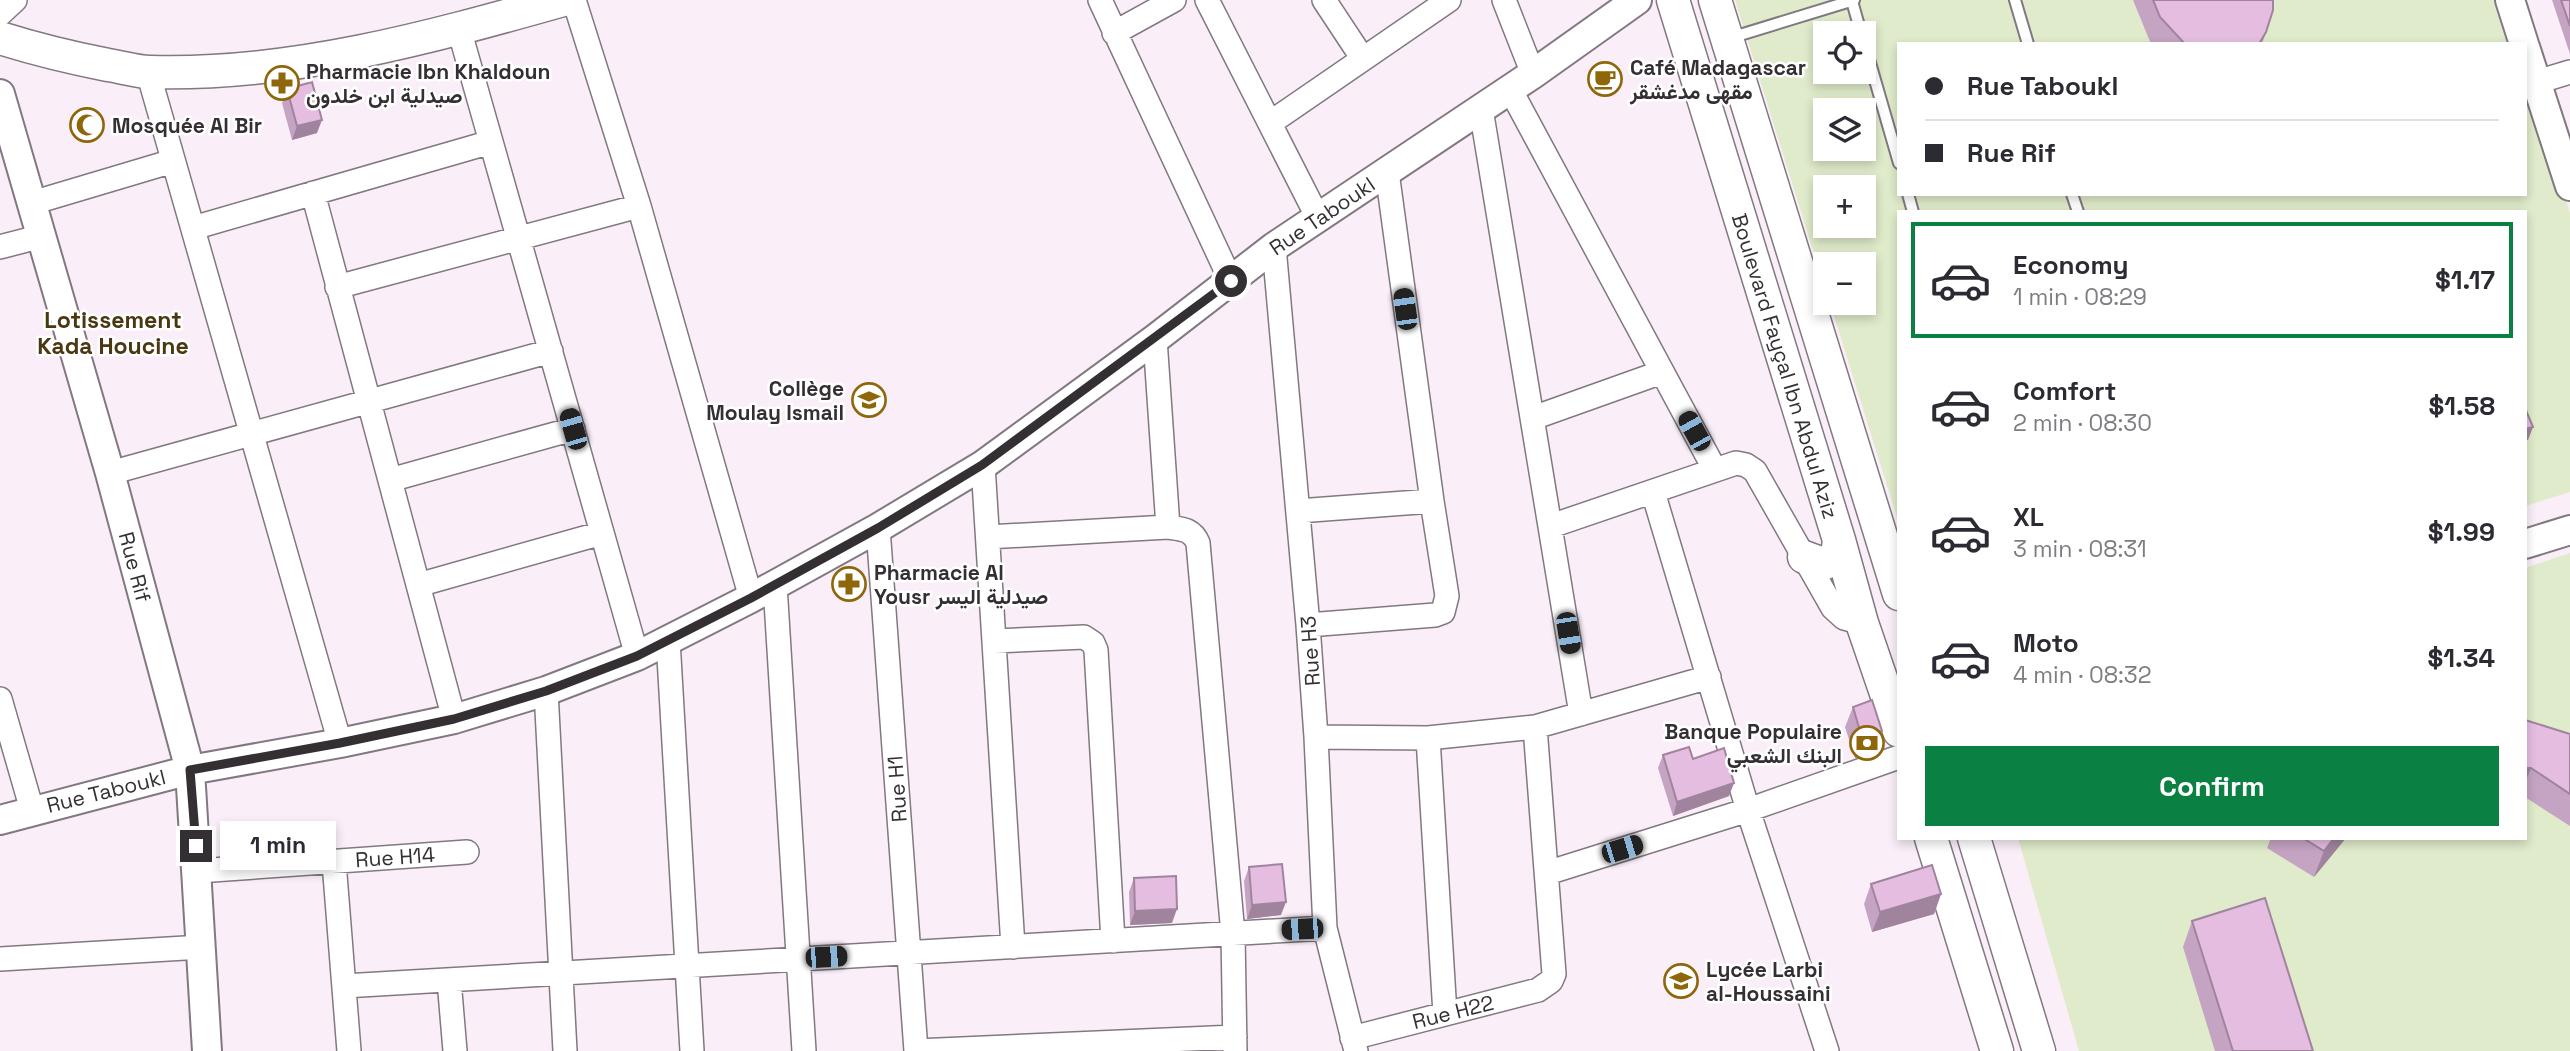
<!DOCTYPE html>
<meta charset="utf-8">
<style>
body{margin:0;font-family:"Space Grotesk",Vazirmatn,sans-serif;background:#f2f2f3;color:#2b2b33;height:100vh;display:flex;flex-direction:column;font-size:26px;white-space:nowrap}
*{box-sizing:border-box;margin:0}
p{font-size:23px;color:#7c7c81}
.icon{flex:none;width:38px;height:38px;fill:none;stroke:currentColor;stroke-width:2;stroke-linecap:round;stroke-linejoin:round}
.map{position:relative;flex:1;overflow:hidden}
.side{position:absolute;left:1897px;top:210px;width:630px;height:630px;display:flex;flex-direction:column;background:#fff;border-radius:0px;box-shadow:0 4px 10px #0003}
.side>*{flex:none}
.banner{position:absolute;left:1897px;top:42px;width:630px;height:154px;border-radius:0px;box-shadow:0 4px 10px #0003;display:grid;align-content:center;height:154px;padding:0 28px;background:#fff}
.controls{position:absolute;left:1813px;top:21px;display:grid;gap:14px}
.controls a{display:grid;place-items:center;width:63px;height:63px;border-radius:0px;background:#fff;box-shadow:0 4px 10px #0003;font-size:35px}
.end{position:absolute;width:32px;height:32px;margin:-16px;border:9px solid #332f33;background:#fff;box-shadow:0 0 0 4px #fff}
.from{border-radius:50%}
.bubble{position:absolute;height:49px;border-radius:0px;background:#fff;box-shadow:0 4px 10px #0003;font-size:23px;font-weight:700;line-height:49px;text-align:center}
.car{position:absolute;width:21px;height:42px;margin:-21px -10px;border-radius:9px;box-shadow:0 0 5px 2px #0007;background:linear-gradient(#222 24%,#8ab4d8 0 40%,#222 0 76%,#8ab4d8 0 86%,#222 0)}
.banner b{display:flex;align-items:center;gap:24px;height:66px;font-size:26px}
.banner b+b{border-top:2px solid #e1e1e2}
.banner i{width:18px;height:18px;background:#2b2b33}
ul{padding:12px 0 0;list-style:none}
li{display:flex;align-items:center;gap:21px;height:116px;margin:0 14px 10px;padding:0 14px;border:4px solid transparent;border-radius:0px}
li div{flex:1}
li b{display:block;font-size:26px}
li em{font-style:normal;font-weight:700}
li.current{border-color:#0b8043}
li>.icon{width:63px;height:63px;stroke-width:1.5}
.button{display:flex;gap:14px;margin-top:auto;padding:14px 28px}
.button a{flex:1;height:80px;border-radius:0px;background:#0b8043;color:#fff;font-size:28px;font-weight:700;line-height:80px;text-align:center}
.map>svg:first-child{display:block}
.green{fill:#dfebca;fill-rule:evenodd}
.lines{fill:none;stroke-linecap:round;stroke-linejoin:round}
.service-casing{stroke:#827881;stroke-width:14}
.minor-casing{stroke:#827881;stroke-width:26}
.tertiary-casing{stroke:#827881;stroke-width:32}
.secondary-casing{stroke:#827881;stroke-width:35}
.service{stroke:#fff;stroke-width:10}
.minor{stroke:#fff;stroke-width:23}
.tertiary{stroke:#fff;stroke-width:28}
.secondary{stroke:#fff;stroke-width:32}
.wall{fill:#c5a3c2}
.shaded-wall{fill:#a0849e}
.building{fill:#e5bde1;stroke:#a0849e;stroke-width:2}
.route{stroke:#332f33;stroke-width:9}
.labels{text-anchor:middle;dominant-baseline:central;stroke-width:5;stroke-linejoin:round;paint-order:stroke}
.poi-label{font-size:21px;font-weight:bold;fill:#332f33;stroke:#fff;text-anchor:start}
.street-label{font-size:21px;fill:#332f33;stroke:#fff}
.neighbourhood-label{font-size:23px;font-weight:bold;fill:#4b3812;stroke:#fff}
</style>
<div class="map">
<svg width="2570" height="1051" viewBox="0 0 2570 1051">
<rect width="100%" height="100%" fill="#faeff9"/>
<path class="green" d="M1735 0H2504L2518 44H1899V194H2525V68L2570 213V492L2525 506V212H1899V524L1830 303H1864V264H1825V289ZM1825 33H1864V72H1825ZM1825 110H1864V149H1825ZM1825 187H1864V226H1825Z
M2570 553V1051H2079L2018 838H2525V568Z"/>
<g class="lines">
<g class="service-casing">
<path id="service" d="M2015 0 2028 44
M1852 1 1861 33
M1730 38 1854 0
M1864 42 1899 163
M1908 194 1913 212
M2072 194 2078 212"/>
</g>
<g class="minor-casing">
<path id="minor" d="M574 0 639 206 751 598
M1100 0 1231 281
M1207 0 1318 218
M1324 0 1363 59
M1504 0 1533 74
M0 14 15 0
M459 29 637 656
M1114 33 1174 0
M148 72 340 743
M2537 82 2570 72
M1510 89 1715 470
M1481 109 1581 714
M1270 123 1449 0
M313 193 454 719
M32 203 173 161
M193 228 491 142
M0 247 42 236
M1274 247 1308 625 1316 737 1325 928 1356 1051
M337 287 639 206
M1155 339 1168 527
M1533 418 1662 372
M983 465 1013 947
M110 473 551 351
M390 480 573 429
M1653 492 1748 810 1827 1051
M1298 511 1432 501
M1551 526 1736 463 1746 465 1755 471 1833 608 1844 618 1862 623
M878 528 916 1051
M988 537 1168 527C1182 529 1192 529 1198 543L1233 934 1235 1051
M418 585 602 533
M775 585 804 1051
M1308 625 1435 615 1443 612 1447 596 1432 501 1387 172
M668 640 692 1051
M994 641 1084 637 1093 643 1096 650 1113 941
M546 691 565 1051
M0 699 32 810
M1316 737 1428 738 1535 727 1709 677
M1428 738 1445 1014
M334 862 349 1051
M198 871 467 852
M1547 873 1748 810 1899 757
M0 959 202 947
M449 980 455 1051
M344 986 1325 928
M1352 1038 1538 990 1551 981 1554 974 1535 727
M916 1051 1235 1037"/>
</g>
<g class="tertiary-casing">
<path id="tertiary" d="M2510 0 2524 44
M2525 47 2570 186
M0 94 110 473 190 770 207 1051
M2525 544 2570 530
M0 820 190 770 340 743 454 719 546 691 637 656 751 598 878 528 983 465 1155 339 1274 247 1533 74 1637 0"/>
</g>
<g class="secondary-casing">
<path id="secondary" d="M1673 0 1839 540 1862 623 1899 731
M1715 0 1899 594
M0 38C35 49 72 58 108 65 122 67 137 72 150 72 291 76 428 38 563 0
M1804 557 1823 564 1837 556 1839 540
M1931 838 1997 1051
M1974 838 2039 1051"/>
</g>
<use href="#service" class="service"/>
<use href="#minor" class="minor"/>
<use href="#tertiary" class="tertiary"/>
<use href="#secondary" class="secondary"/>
</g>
<path class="wall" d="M2133 0H2273L2266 32 2262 44H2151Z
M2552 0H2570V54Z
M287 89 317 133 292 140 282 103Z
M1853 707 1882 731 1874 751 1855 758 1845 727Z
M2525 720 2570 734V826L2525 797Z
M1663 755 1693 759 1729 796 1673 816 1658 768Z
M2271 838H2346L2314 877 2267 848Z
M1249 867 1281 915 1247 919 1244 881Z
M1134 878 1172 923 1130 925 1129 892Z
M1871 884 1941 894 1934 914 1872 932 1864 904Z
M2192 921 2313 1051H2215L2183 947Z"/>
<path class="shaded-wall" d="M322 120 317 133 292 140 297 126Z
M2533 427 2528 440 2525 441V429Z
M1882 731 1874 751 1855 758 1862 738Z
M2525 768H2531L2525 783Z
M1734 783 1729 796 1673 816 1677 802Z
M2334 838H2346L2314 877 2324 851Z
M1941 894 1934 914 1872 932 1880 912Z
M1286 902 1281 915 1247 919 1252 905Z
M1177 909 1172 923 1130 925 1135 911Z"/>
<path class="building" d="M2153 0H2273V10L2266 32 2259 44H2185L2160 17Z
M2561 0H2570V26Z
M312 82 322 120 297 126 287 89Z
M2525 408 2533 427 2525 429Z
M1872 700 1882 731 1862 738 1853 707Z
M2525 720 2570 734V794L2531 768H2525Z
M1689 747 1693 759 1724 748 1734 783 1677 802 1663 755Z
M2303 838H2334L2324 851Z
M1282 864 1286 902 1252 905 1249 867Z
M1932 865 1941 894 1880 912 1871 884Z
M1176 876 1177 909 1135 911 1134 878Z
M2265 898 2313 1051H2233L2192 921Z"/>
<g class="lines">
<path class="route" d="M196 846 190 770 340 743 454 719 546 691 637 656 751 598 878 528 982 465 1231 281"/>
</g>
<defs>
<g id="cafe-ring" transform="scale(1.75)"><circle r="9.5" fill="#fff" stroke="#8e670b" stroke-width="1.5"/><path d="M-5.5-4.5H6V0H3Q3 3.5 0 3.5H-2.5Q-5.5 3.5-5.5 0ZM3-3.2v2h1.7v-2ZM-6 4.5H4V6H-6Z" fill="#8e670b"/></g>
<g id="pharmacy-ring" transform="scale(1.75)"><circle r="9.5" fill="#fff" stroke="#8e670b" stroke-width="1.5"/><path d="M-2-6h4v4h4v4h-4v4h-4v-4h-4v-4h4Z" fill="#8e670b"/></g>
<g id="mosque-ring" transform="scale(1.75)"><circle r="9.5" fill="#fff" stroke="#8e670b" stroke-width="1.5"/><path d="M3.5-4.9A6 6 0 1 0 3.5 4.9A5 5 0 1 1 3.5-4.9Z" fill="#8e670b"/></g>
<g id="school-ring" transform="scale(1.75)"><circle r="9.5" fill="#fff" stroke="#8e670b" stroke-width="1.5"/><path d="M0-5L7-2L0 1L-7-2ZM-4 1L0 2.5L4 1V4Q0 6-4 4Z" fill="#8e670b"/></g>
<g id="bank-ring" transform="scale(1.75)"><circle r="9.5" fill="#fff" stroke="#8e670b" stroke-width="1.5"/><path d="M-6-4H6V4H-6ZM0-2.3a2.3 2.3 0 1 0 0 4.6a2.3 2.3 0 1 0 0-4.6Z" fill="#8e670b"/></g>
</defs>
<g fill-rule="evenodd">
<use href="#cafe-ring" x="1605" y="79"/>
<use href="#pharmacy-ring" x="282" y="83"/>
<use href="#mosque-ring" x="87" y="125"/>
<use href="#school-ring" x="869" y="400"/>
<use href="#pharmacy-ring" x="849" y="584"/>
<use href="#bank-ring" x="1867" y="743"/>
<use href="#school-ring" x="1681" y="981"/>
</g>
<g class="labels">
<g class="poi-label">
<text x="1630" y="67">Café Madagascar<tspan x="1630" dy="24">مقهى مدغشقر</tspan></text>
<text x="306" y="71">Pharmacie Ibn Khaldoun<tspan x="306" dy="24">صيدلية ابن خلدون</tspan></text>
<text x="112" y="125">Mosquée Al Bir</text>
<text x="844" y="388" text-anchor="end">Collège<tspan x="844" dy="24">Moulay Ismail</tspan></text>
<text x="874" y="572">Pharmacie Al<tspan x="874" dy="24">Yousr صيدلية اليسر</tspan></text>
<text x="1842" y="731" text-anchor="end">Banque Populaire<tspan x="1842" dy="24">البنك الشعبي</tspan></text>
<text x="1706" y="969">Lycée Larbi<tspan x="1706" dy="24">al-Houssaini</tspan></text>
</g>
<g class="street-label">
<text transform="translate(1322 216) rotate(-34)">Rue Taboukl</text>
<text transform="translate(1785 366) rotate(73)">Boulevard Fayçal Ibn Abdul Aziz</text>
<text transform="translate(135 567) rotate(75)">Rue Rif</text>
<text transform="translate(1310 651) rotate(-94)">Rue H3</text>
<text transform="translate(897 789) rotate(-94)">Rue H1</text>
<text transform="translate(106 791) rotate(-14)">Rue Taboukl</text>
<text transform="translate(395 857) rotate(-4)">Rue H14</text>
<text transform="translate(1453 1012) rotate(-14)">Rue H22</text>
</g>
<g class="neighbourhood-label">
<text x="113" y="320">Lotissement<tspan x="113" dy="26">Kada Houcine</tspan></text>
</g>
</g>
</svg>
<div class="controls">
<a><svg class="icon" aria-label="locate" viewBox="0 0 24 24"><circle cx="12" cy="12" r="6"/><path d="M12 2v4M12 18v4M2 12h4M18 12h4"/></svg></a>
<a><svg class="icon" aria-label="layers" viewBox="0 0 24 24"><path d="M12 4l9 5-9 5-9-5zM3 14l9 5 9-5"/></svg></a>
<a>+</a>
<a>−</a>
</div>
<i class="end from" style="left:1231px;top:281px"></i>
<i class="end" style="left:196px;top:846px"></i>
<div class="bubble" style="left:220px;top:821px;width:116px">1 min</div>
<i class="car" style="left:1405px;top:309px;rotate:352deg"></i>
<i class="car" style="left:573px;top:429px;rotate:344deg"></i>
<i class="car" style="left:1694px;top:431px;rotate:331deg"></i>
<i class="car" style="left:1568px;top:633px;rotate:171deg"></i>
<i class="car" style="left:1622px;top:849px;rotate:73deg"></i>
<i class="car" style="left:1302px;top:929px;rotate:267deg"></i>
<i class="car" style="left:826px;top:957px;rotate:87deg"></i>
<div class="banner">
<b><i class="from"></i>Rue Taboukl</b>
<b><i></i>Rue Rif</b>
</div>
<section class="side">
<ul>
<li class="current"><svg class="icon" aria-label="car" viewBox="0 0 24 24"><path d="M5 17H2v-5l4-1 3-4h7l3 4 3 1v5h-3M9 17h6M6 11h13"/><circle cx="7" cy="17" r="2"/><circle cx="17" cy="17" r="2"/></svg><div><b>Economy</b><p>1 min · 08:29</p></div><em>$1.17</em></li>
<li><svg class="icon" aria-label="car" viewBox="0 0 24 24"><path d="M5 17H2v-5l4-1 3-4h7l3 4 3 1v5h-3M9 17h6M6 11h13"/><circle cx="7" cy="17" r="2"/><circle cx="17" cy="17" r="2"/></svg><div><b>Comfort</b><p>2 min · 08:30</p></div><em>$1.58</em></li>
<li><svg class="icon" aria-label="car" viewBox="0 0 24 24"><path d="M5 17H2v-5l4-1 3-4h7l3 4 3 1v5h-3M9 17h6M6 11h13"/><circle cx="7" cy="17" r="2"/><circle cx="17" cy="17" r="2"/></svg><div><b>XL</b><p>3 min · 08:31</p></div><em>$1.99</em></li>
<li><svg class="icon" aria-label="car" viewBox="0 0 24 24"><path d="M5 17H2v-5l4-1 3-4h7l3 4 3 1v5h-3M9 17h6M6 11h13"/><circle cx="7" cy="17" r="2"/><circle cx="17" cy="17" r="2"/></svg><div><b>Moto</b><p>4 min · 08:32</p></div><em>$1.34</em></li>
</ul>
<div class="button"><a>Confirm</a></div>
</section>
</div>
